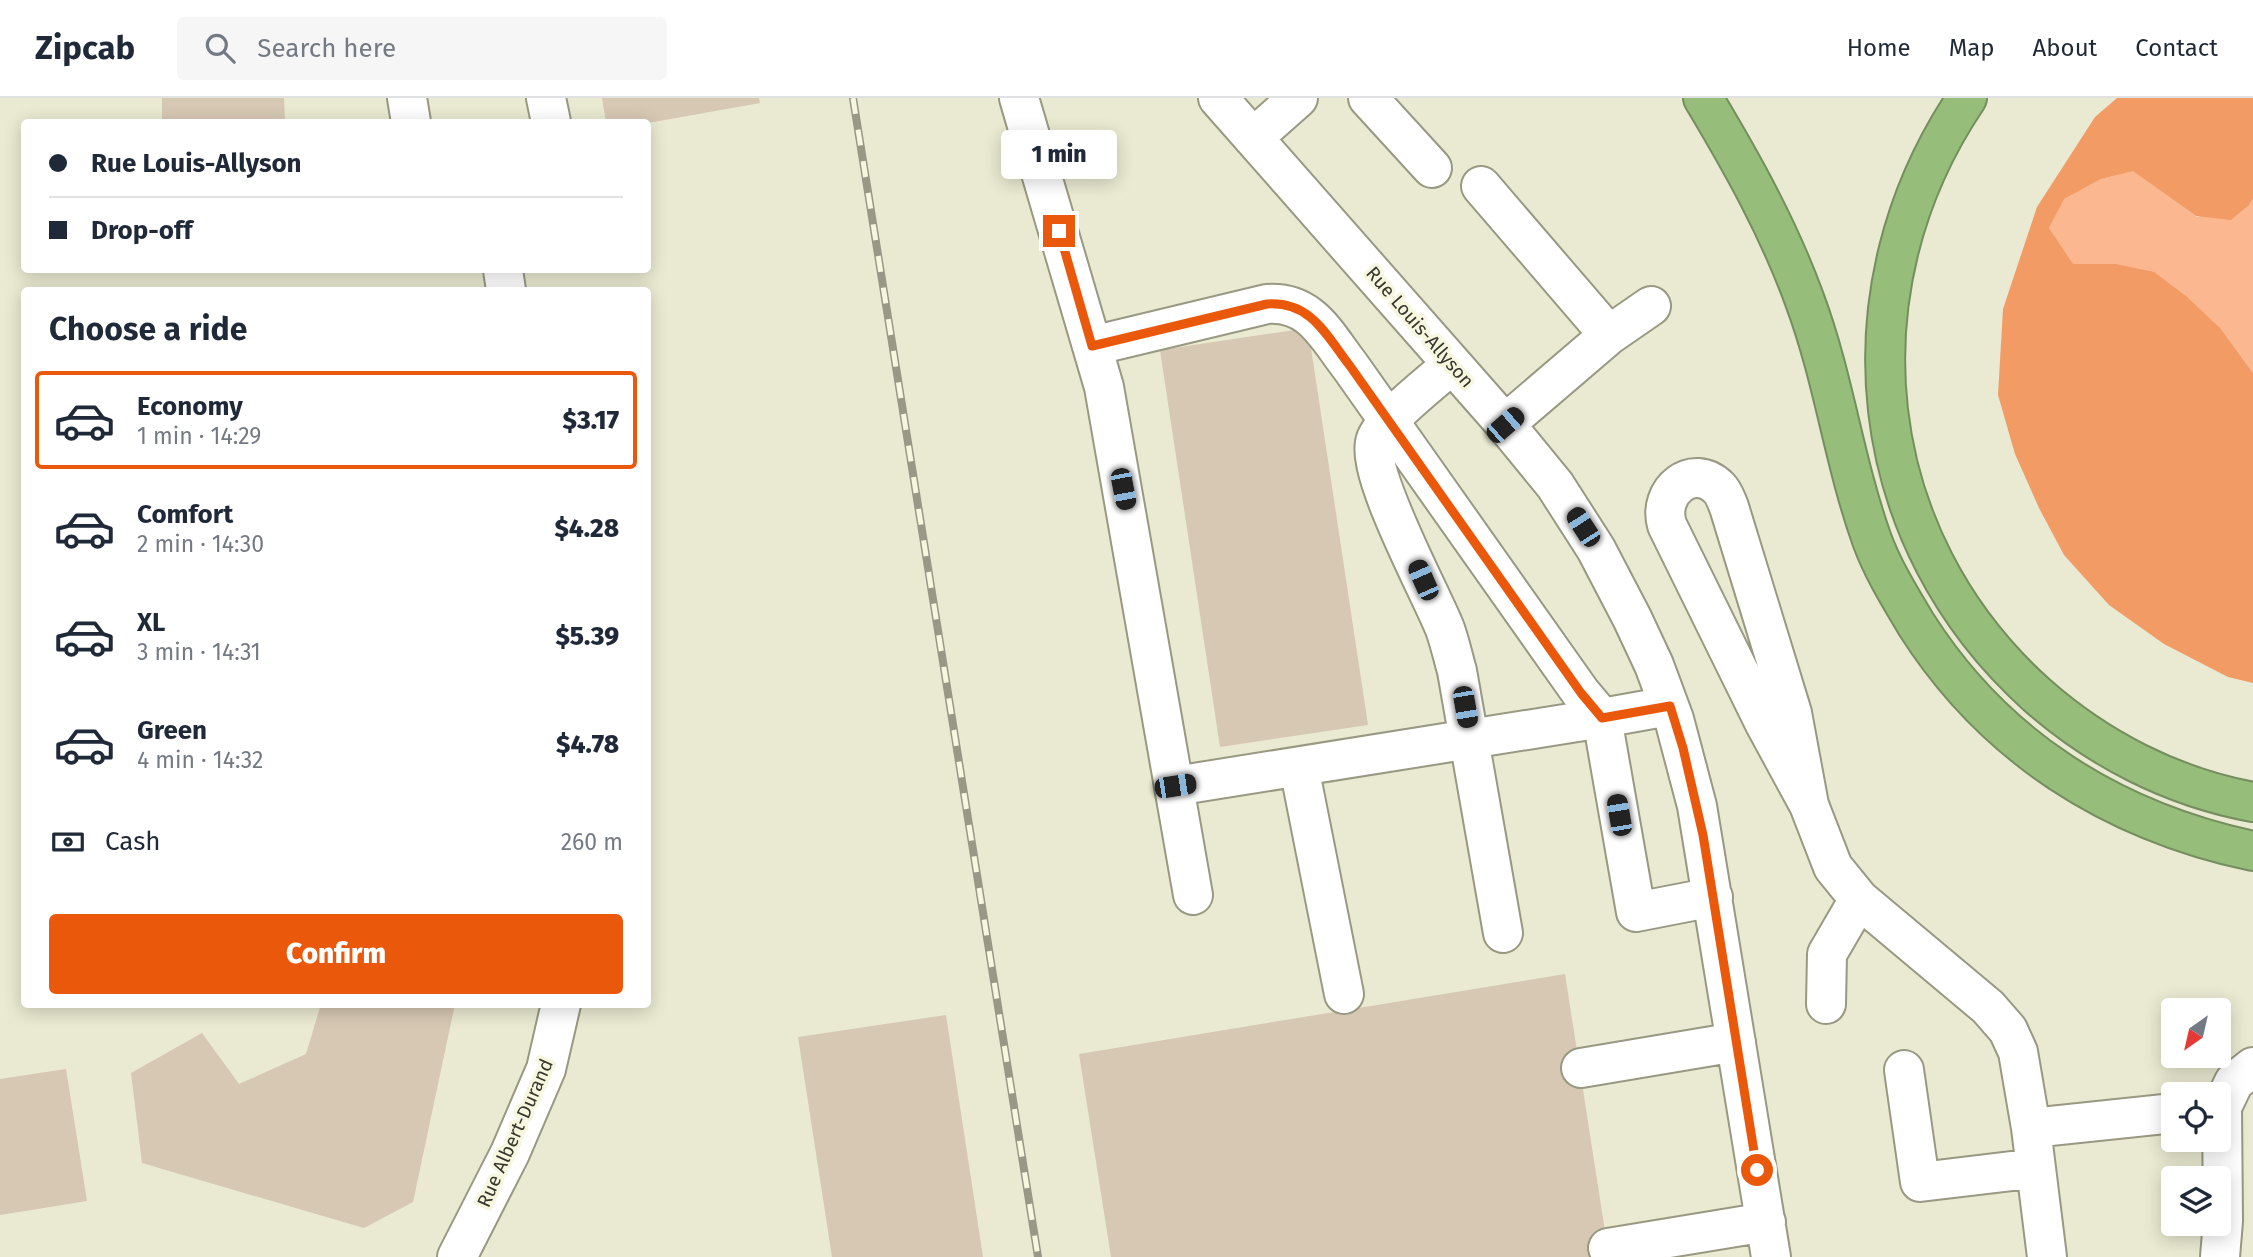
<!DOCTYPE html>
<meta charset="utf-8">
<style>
body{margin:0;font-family:"Fira Sans",sans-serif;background:#f6f6f7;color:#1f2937;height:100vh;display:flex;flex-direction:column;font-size:26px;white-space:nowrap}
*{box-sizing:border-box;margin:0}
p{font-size:23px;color:#747a83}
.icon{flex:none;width:38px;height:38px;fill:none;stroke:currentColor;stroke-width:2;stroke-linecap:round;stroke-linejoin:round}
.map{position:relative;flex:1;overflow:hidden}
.sheet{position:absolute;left:21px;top:189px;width:630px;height:721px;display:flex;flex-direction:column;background:#fff;border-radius:7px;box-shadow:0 4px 18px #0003}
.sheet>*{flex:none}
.top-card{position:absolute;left:21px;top:21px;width:630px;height:154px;border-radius:7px;box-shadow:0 4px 18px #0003;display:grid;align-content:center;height:154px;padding:0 28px;background:#fff}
.needle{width:46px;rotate:214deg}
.tools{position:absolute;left:2161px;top:900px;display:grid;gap:14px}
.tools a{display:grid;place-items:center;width:70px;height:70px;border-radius:7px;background:#fff;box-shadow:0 4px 18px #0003;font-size:35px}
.end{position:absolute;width:32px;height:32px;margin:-16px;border:9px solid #ea580c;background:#fff;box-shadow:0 0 0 4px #fff}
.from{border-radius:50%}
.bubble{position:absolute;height:49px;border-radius:7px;background:#fff;box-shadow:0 4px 18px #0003;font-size:23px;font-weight:800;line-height:49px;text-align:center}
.car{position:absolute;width:21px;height:42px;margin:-21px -10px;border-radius:9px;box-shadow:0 0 5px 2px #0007;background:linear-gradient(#222 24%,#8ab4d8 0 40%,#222 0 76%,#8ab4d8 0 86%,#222 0)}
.top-card b{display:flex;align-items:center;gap:24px;height:66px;font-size:26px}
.top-card b+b{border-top:2px solid #e0e1e3}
.top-card i{width:18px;height:18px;background:#1f2937}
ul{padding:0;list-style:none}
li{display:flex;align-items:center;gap:21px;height:98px;margin:0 14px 10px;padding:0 14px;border:4px solid transparent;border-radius:7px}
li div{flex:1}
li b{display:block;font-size:26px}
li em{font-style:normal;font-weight:800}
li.on{border-color:#ea580c}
li>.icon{width:63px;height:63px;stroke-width:1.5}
h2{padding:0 28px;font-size:32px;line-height:84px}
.pay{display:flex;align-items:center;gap:18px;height:77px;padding:0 28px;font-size:26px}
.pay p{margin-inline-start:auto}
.primary-button{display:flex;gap:14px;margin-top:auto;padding:14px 28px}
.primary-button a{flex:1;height:80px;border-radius:7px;background:#ea580c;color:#fff;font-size:28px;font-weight:800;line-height:80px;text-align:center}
header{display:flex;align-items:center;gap:42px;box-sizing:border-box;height:98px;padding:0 35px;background:#fff;border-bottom:2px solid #e0e1e3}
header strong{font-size:33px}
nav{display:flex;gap:38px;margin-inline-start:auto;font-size:24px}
.search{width:490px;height:63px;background:#f6f6f7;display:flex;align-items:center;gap:18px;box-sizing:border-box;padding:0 24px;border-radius:7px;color:#747a83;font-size:26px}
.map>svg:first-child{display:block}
.green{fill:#fbb890}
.forest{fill:#f29b65}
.building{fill:#d6c8b3}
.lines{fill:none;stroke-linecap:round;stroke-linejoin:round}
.minor-casing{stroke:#999882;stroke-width:42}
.highway-casing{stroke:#758e5f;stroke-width:42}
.minor{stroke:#fff;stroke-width:38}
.highway{stroke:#96bd79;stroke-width:38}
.rail-casing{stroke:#999887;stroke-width:8}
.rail{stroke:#f7f6de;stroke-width:5;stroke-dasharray:16;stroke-linecap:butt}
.route{stroke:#ea580c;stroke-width:9}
.labels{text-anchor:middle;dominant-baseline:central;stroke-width:7;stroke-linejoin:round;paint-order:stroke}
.street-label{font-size:19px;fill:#38372e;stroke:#f7f6de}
</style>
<header>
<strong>Zipcab</strong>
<div class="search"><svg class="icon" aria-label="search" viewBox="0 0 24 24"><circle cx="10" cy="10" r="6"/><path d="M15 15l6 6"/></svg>Search here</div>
<nav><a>Home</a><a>Map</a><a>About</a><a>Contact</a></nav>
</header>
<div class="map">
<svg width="2253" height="1159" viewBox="0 0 2253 1159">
<rect width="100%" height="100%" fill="#eae9d1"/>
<path class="green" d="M2133 72 2197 119 2249 107 2253 101V275L2221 231 2116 166H2072L2049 130 2063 101 2101 81Z"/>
<path class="forest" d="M2117 0H2253V101L2249 107 2231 122 2196 118 2133 73 2101 81 2064 101 2049 130 2073 166H2116L2154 174 2186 198 2221 231 2253 275V585L2228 579 2164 546 2109 507 2064 457 2039 410 2015 356 1998 297 2003 211 2037 109 2095 19Z"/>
<path class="building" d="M162 0H284L285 24H162Z
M602 0H759L760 5 648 25 606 24Z
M1308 230 1368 627 1220 649 1160 252Z
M1565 876 1609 1159H1111L1079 956Z
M321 906H455L413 1104 364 1130 142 1065 131 975 202 935 239 986 306 956Z
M946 917 983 1159H832L798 939Z
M66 971 87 1103 0 1117V981Z"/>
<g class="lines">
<g class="minor-casing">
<path id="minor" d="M407 0 411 24
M546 0 551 24
M1019 0 1104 289 1193 797
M1218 0 1505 326 1555 387 1596 451 1632 520 1654 567 1674 621 1697 708 1771 1159
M1368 0 1432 70
M1253 40 1298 0
M1481 88 1609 237 1505 326
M503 172 506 192
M1609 237 1651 208
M1092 248 1267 206C1311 203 1326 237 1350 268L1581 595 1602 620 1669 608
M1452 266C1434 283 1384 320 1376 341 1363 372 1431 495 1445 531 1450 545 1453 559 1457 573L1503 835
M1299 669 1344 896
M1175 688 1602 620 1636 814 1713 799
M1809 707 1765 626 1667 427C1657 393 1693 364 1719 390 1724 395 1726 402 1729 409L1792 615 1809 707 1833 769 1859 801 1988 909 2008 932 2018 954 2031 1030 2047 1159
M1826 906 1827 856 1859 801
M1581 970 1736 944
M1904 972 1920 1084 2036 1070
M2031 1030 2174 1015
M1608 1150 1766 1124
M457 1159 510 1055 546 971 561 906
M2220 1159 2223 1123 2222 1009 2234 984 2253 969"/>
</g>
<g class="highway-casing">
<path id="highway" d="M1703 0C1742 65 1779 131 1805 203 1834 281 1844 364 1872 442 1883 472 1900 499 1916 526 1994 649 2112 723 2253 753
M1967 0C1837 192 1863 441 2037 597 2098 651 2172 689 2253 704"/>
</g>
<use href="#minor" class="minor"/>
<use href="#highway" class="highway"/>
<g class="rail-casing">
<path id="rail" d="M853 0 1038 1159"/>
</g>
<use href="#rail" class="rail"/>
</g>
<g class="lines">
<path class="route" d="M1059 133 1092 248 1267 206C1311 203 1326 237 1350 268L1581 595 1602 620 1670 608 1683 650 1703 737 1757 1072"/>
</g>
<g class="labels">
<g class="street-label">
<text transform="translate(1420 229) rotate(49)">Rue Louis-Allyson</text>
<text transform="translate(515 1035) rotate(-66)">Rue Albert-Durand</text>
</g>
</g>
</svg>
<div class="tools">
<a><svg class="needle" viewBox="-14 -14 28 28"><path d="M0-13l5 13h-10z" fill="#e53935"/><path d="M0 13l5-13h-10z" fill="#747a83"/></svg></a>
<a><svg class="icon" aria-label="locate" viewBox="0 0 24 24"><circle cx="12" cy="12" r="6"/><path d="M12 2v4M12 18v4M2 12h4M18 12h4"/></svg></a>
<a><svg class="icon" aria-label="layers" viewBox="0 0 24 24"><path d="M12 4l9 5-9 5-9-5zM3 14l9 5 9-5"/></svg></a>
</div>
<i class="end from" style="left:1757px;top:1072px"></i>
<i class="end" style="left:1059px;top:133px"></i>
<div class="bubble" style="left:1001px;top:32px;width:116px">1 min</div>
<i class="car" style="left:1505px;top:327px;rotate:49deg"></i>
<i class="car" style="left:1123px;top:391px;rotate:169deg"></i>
<i class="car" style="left:1583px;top:429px;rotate:327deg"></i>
<i class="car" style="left:1423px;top:482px;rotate:336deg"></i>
<i class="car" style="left:1465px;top:609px;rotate:170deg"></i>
<i class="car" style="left:1175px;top:688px;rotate:81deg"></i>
<i class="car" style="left:1619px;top:717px;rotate:350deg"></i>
<div class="top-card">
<b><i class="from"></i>Rue Louis-Allyson</b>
<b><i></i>Drop-off</b>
</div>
<section class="sheet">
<h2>Choose a ride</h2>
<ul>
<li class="on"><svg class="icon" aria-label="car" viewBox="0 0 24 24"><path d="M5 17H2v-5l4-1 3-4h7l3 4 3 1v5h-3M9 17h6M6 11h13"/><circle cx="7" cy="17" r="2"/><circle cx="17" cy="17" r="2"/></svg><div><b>Economy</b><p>1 min · 14:29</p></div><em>$3.17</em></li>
<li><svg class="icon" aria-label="car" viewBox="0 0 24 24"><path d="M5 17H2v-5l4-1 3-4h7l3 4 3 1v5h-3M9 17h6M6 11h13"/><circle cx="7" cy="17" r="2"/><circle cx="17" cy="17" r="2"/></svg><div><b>Comfort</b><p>2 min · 14:30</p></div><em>$4.28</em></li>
<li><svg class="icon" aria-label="car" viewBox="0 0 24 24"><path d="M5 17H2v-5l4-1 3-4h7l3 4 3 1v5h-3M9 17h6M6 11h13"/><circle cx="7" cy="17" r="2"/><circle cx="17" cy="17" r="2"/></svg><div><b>XL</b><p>3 min · 14:31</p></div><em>$5.39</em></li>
<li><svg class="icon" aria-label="car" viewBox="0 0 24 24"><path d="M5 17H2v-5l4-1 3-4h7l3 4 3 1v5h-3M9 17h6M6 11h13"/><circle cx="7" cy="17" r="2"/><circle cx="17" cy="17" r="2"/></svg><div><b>Green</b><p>4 min · 14:32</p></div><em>$4.78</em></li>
</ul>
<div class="pay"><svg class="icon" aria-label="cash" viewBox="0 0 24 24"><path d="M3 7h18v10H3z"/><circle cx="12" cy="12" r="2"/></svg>Cash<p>260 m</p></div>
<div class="primary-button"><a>Confirm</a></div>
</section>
</div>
